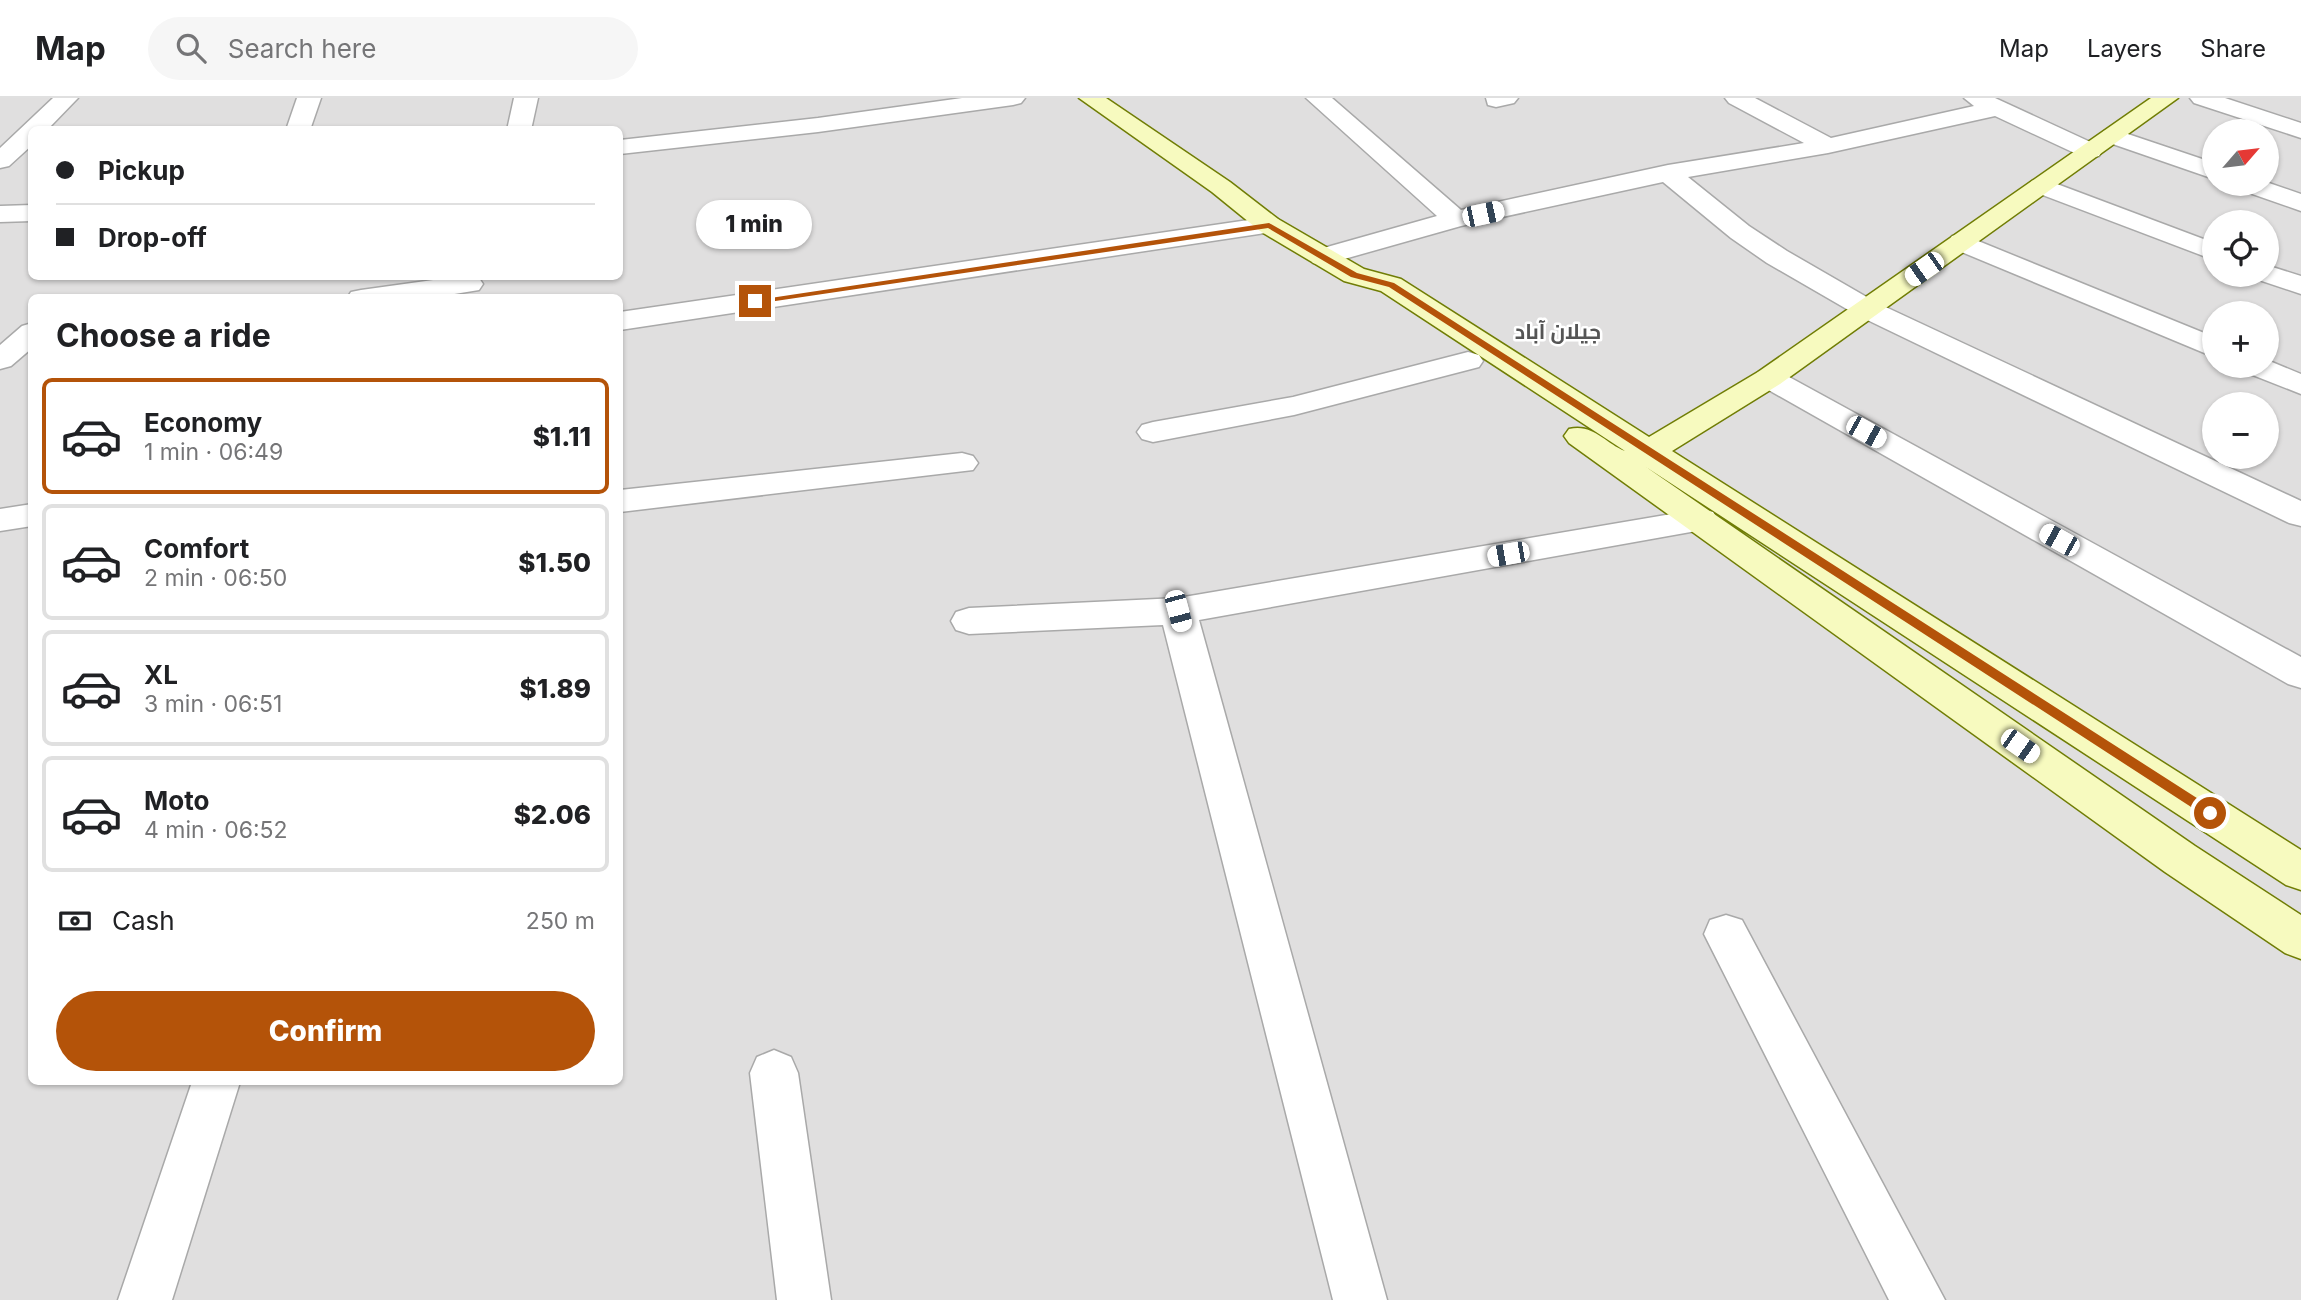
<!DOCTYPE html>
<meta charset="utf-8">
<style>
body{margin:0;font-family:Inter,Cairo,sans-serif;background:#f6f6f6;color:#202124;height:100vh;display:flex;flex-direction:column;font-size:26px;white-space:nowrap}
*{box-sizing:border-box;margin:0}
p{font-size:23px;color:#757577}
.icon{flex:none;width:38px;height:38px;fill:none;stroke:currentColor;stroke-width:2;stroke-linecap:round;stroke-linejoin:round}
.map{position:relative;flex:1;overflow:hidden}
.side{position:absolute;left:28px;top:196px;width:595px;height:791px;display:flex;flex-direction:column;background:#fff;border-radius:10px;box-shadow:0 2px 5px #0004}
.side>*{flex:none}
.top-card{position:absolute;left:28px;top:28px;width:595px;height:154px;border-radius:10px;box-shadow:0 2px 5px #0004;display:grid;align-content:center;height:154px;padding:0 28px;background:#fff}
.needle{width:46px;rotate:62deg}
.buttons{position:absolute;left:2202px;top:21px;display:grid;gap:14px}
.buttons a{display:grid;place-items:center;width:77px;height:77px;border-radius:50%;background:#fff;box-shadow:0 2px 5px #0004;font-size:35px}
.end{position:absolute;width:32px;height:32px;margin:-16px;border:9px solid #b45309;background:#fff;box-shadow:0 0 0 4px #fff}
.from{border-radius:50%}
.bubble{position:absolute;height:49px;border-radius:24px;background:#fff;box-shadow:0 2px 5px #0004;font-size:23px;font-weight:800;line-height:49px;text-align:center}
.car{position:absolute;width:21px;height:42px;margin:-21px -10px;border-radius:9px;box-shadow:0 0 5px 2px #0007;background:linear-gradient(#fff 24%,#345 0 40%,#fff 0 76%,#345 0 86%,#fff 0)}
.top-card b{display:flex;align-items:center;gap:24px;height:66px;font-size:26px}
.top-card b+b{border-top:2px solid #e0e0e0}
.top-card i{width:18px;height:18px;background:#202124}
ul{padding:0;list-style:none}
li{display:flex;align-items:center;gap:21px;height:116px;margin:0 14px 10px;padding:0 14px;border:4px solid #e0e0e0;border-radius:10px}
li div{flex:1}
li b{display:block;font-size:26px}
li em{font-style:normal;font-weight:800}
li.selected{border-color:#b45309}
li>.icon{width:63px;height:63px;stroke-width:1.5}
h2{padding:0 28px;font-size:32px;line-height:84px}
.pay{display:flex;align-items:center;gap:18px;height:77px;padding:0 28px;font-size:26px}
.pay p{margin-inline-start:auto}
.cta{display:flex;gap:14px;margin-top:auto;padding:14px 28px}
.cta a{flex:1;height:80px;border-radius:42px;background:#b45309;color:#fff;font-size:28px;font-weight:800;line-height:80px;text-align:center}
header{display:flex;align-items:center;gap:42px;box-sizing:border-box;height:98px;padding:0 35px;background:#fff;border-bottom:2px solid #e0e0e0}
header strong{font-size:33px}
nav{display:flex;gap:38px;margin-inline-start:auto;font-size:24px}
.search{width:490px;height:63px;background:#f6f6f6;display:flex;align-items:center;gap:18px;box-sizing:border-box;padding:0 24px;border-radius:38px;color:#757577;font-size:26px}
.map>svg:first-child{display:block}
.residential{fill:#e0dfdf;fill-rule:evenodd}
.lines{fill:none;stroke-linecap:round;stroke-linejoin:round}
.street-casing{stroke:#a9a9a9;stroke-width:3}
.secondary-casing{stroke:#707d05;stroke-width:3}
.street{fill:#fff;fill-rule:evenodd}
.secondary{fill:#f7fabf;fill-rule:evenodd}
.route{fill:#b45309}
.labels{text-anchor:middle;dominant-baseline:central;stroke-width:5;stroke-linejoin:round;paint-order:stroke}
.far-quarter-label{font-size:21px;font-weight:bold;fill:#555;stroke:#fff}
</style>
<header>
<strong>Map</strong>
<div class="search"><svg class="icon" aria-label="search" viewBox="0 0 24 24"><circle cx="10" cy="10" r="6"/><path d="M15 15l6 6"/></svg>Search here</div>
<nav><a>Map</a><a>Layers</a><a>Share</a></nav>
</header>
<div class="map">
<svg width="2301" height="1202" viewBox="0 0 2301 1202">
<rect width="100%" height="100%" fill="#f2efe9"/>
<path class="residential" d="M0 0H2301V1202H0ZM32 32H620V178H32ZM2214 33H2266V86H2214ZM2214 124H2266V177H2214ZM32 200H620V984H32ZM2214 215H2266V268H2214ZM2214 306H2266V359H2214Z"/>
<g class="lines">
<g class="street-casing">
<path id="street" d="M53 0H78L47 32H32V47L9 68 0 70V50Z
M297 0H321L310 32H286Z
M514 0H538L531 32H507Z
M962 0H1025L1021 5 1013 7 818 34 620 56V42L818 20Z
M1306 0H1332L1461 112 1668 67 1804 45 1729 5 1725 0H1755L1831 40 1974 8 1964 0H1995L2099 48 2102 53 2099 58 2090 60 2081 58 1995 18 1828 55 1688 79 1749 128 1787 153 1877 205 2301 403V428L2289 425 1857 217 1767 165 1731 140 1663 84 1461 128 1323 167 1313 165 1309 159 1313 153 1437 118Z
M1486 0H1518L1514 5 1496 9 1488 7Z
M2190 0H2225L2301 25V40L2194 5Z
M2113 31 2214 65V81L2104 43 2101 38 2104 33Z
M2041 80 2214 145V162L2032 93 2028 88 2032 83Z
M2266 84 2301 96V113L2238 91 2234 86Z
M32 107V123L0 124V108Z
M1269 119 1278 121 1282 127 1278 133 620 232V214Z
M1961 136 2214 239V259L1952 150 1948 144 1952 138Z
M2266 167 2301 178V196L2256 181 2253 177H2266Z
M462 178 479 180 483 186 479 192 430 200H347L351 194 361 192Z
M32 225V250L11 268 0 271V247L22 228Z
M1468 254 1479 257 1483 263 1479 269 1294 317 1153 344 1142 341 1137 334 1142 327 1153 324 1293 299Z
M2267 262 2301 276V296L2245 274 2241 268H2266Z
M1769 271 1780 274 2301 559V590L2288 586 1758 286 1754 280 1758 274Z
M962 355 973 358 978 365 973 372 620 414V392Z
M32 406V428L0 433V411Z
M1701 411 1713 414 1718 422 1713 430 1199 522 1387 1202H1333L1163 527 969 536 956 532 951 523 956 514 969 510 1178 500Z
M1726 817 1742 822 1945 1202H1889L1704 836 1710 822Z
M774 952 791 959 798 975 831 1202H777L750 975 757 959Z
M192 984H240L172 1202H118Z"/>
</g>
<g class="secondary-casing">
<path id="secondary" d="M1079 0H1106L1230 84 1278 121 1364 171 1401 181 1649 339 1758 274 2151 0H2178L1780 286 1672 353 2301 752V792L2286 787 1646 369 2195 748 2301 817V861L2285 855 2165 774 1569 345 1564 338 1569 331C1593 325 1605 345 1625 353L1381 193 1344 183 1260 133 1212 94Z"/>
</g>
<use href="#street" class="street"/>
<use href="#secondary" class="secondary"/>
</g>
<path class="route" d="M1269 125 1357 175 1394 185 2214 711V718H2205L1389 189 1351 179 1268 130 755 206 751 203Z"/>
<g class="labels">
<g class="far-quarter-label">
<text x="1558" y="233">جیلان آباد</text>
</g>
</g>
</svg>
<div class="buttons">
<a><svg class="needle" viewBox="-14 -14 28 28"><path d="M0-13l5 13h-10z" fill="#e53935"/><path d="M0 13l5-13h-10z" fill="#757577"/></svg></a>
<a><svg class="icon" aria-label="locate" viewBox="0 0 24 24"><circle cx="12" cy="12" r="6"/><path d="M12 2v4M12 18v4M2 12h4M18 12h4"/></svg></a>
<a>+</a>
<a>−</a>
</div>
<i class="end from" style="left:2210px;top:715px"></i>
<i class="end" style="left:755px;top:203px"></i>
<div class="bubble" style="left:696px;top:102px;width:116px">1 min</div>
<i class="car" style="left:1483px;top:116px;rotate:78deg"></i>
<i class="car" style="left:1924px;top:171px;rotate:235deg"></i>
<i class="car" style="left:1866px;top:334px;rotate:119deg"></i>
<i class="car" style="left:2059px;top:442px;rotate:299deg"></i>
<i class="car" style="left:1508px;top:456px;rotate:260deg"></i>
<i class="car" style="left:1178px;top:513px;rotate:165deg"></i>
<i class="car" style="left:2020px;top:648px;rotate:125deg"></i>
<div class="top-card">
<b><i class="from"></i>Pickup</b>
<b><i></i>Drop-off</b>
</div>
<section class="side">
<h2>Choose a ride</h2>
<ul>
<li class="selected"><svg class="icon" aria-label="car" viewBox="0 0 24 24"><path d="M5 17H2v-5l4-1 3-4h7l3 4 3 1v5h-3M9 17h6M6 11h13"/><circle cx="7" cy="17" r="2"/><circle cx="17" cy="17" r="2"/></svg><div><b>Economy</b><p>1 min · 06:49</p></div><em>$1.11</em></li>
<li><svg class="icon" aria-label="car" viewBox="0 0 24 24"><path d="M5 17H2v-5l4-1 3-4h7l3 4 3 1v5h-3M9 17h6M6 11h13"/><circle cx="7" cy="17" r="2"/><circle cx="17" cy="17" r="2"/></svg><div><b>Comfort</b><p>2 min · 06:50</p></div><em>$1.50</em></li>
<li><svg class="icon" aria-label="car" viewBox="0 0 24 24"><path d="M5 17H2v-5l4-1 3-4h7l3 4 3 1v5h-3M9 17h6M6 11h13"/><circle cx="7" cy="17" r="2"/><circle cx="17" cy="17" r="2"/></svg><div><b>XL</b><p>3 min · 06:51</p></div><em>$1.89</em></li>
<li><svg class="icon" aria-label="car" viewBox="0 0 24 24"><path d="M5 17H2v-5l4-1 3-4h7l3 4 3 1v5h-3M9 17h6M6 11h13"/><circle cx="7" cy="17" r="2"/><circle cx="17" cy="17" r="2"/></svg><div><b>Moto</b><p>4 min · 06:52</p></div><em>$2.06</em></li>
</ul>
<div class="pay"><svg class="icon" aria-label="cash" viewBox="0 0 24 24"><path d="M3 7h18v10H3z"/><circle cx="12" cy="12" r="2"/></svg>Cash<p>250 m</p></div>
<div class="cta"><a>Confirm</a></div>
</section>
</div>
